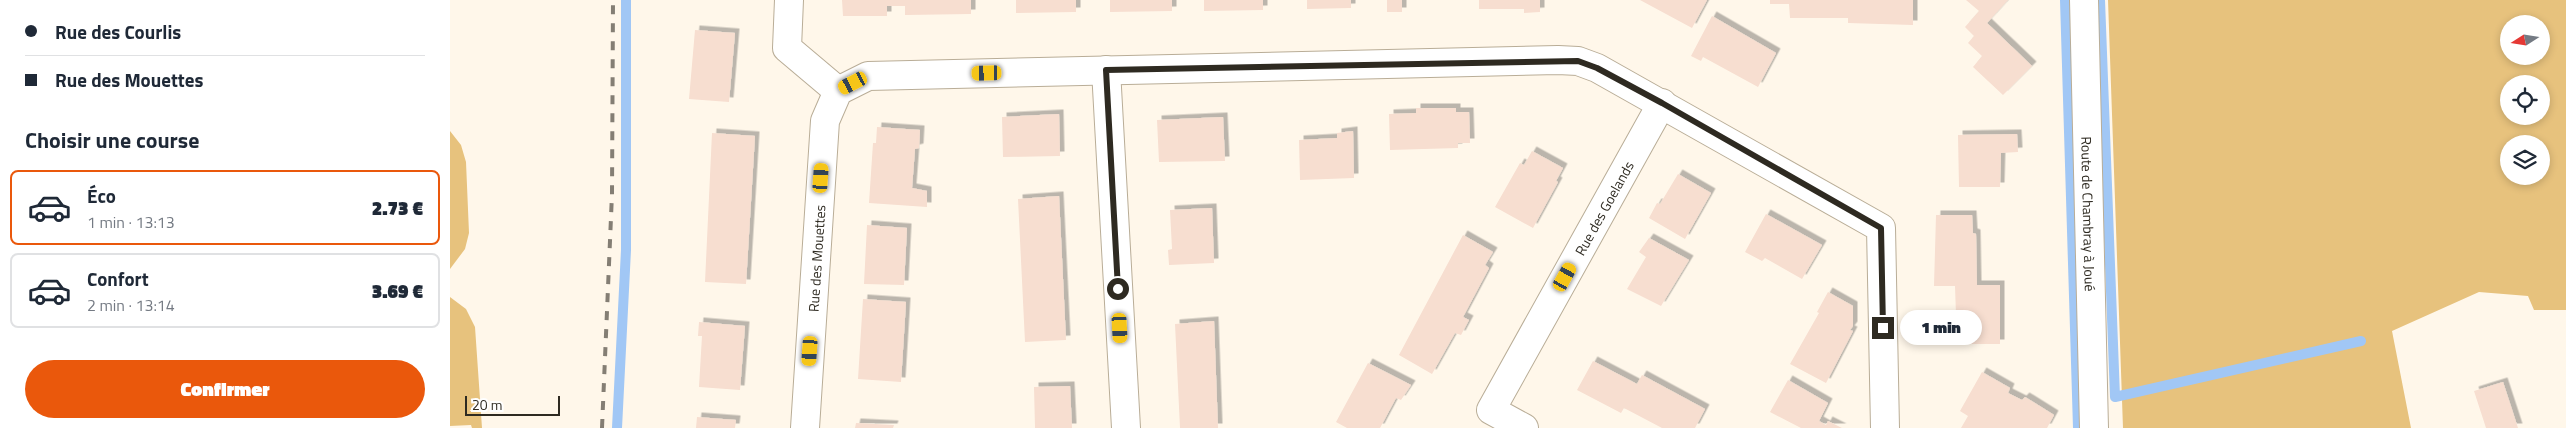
<!DOCTYPE html>
<html lang="fr">
<meta charset="utf-8">
<style>
body{margin:0;font-family:"Titillium Web",sans-serif;background:#f6f6f7;color:#1f2937;height:100vh;display:flex;flex-direction:column;font-size:19px;white-space:nowrap}
*{box-sizing:border-box;margin:0}
p{font-size:16px;color:#747a83}
.icon{flex:none;width:28px;height:28px;fill:none;stroke:currentColor;stroke-width:2;stroke-linecap:round;stroke-linejoin:round}
.map{position:relative;flex:1;overflow:hidden}
.drawer{display:flex;flex-direction:column;background:#fff;width:450px}
.drawer>*{flex:none}
.banner{display:grid;align-content:center;height:110px;padding:0 25px;background:#fff}
.needle{width:32px;rotate:258deg}
.tools{position:absolute;left:2050px;top:15px;display:grid;gap:10px}
.tools a{display:grid;place-items:center;width:50px;height:50px;border-radius:50%;background:#fff;box-shadow:0 2px 8px #0003;font-size:25px}
.scale{position:absolute;left:15px;bottom:12px;width:95px;box-sizing:border-box;padding-left:5px;border:2px solid #2e2a21;border-top:0;font-size:14px;line-height:18px;white-space:nowrap;color:#2e2a21;-webkit-text-stroke:4px #fff;paint-order:stroke}
.end{position:absolute;width:22px;height:22px;margin:-11px;border:6px solid #2e2a21;background:#fff;box-shadow:0 0 0 2px #fff}
.from{border-radius:50%}
.bubble{position:absolute;height:35px;border-radius:18px;background:#fff;box-shadow:0 2px 8px #0003;font-size:16px;font-weight:800;line-height:35px;text-align:center}
.car{position:absolute;width:15px;height:30px;margin:-15px -8px;border-radius:6px;box-shadow:0 0 4px 1px #0007;background:linear-gradient(#f5c518 24%,#345 0 40%,#f5c518 0 76%,#345 0 86%,#f5c518 0)}
.banner b{display:flex;align-items:center;gap:18px;height:48px;font-size:19px}
.banner b+b{border-top:1px solid #e0e1e3}
.banner i{width:12px;height:12px;background:#1f2937}
ul{padding:0;list-style:none}
li{display:flex;align-items:center;gap:15px;height:75px;margin:0 10px 8px;padding:0 15px;border:2px solid #e0e1e3;border-radius:8px}
li div{flex:1}
li b{display:block;font-size:19px}
li em{font-style:normal;font-weight:800}
li.selected{border-color:#ea580c}
li>.icon{width:45px;height:45px;stroke-width:1.5}
h2{padding:0 25px;font-size:22px;line-height:60px}
.button{display:flex;gap:10px;margin-top:auto;padding:10px 25px}
.button a{flex:1;height:58px;border-radius:30px;background:#ea580c;color:#fff;font-size:20px;font-weight:800;line-height:58px;text-align:center}
main{display:flex;flex:1;min-height:0}
.map>svg:first-child{display:block}
.green{fill:#e7c27d;fill-rule:evenodd}
.lines{fill:none;stroke-linecap:round;stroke-linejoin:round}
.stream{stroke:#a1c7f5;stroke-width:10}
.building{fill:#f7ded0;filter:url(#shadow)}
.minor-casing{stroke:#b9ad97;stroke-width:30}
.tertiary-casing{stroke:#b9ad97;stroke-width:30}
.minor{stroke:#fff;stroke-width:28}
.tertiary{stroke:#fff;stroke-width:28}
.rail{stroke:#847e74;stroke-width:4;stroke-dasharray:9 9;stroke-linecap:butt}
.route{stroke:#2e2a21;stroke-width:6}
.labels{text-anchor:middle;dominant-baseline:central;stroke-width:4.5;stroke-linejoin:round;paint-order:stroke}
.street-label{font-size:14px;fill:#2e2a21;stroke:#fff}
</style>
<main>
<section class="drawer">
<div class="banner">
<b><i class="from"></i>Rue des Courlis</b>
<b><i></i>Rue des Mouettes</b>
</div>
<h2>Choisir une course</h2>
<ul>
<li class="selected"><svg class="icon" aria-label="car" viewBox="0 0 24 24"><path d="M5 17H2v-5l4-1 3-4h7l3 4 3 1v5h-3M9 17h6M6 11h13"/><circle cx="7" cy="17" r="2"/><circle cx="17" cy="17" r="2"/></svg><div><b>Éco</b><p>1 min · 13:13</p></div><em>2.73 €</em></li>
<li><svg class="icon" aria-label="car" viewBox="0 0 24 24"><path d="M5 17H2v-5l4-1 3-4h7l3 4 3 1v5h-3M9 17h6M6 11h13"/><circle cx="7" cy="17" r="2"/><circle cx="17" cy="17" r="2"/></svg><div><b>Confort</b><p>2 min · 13:14</p></div><em>3.69 €</em></li>
</ul>
<div class="button"><a>Confirmer</a></div>
</section>
<div class="map">
<svg width="2116" height="428" viewBox="0 0 2116 428">
<defs>
<filter id="shadow"><feDropShadow dx="4.5" dy="-4.5" stdDeviation="0" flood-color="#0004"/></filter>
</defs>
<rect width="100%" height="100%" fill="#fff7ea"/>
<path class="green" d="M1658 0H2116V310H2084L2078 296 2029 292 1942 331 1961 428H1673ZM2059 24H2091V56H2059ZM2059 84H2091V116H2059ZM2059 144H2091V176H2059Z
M0 131 11 145 16 162 19 233 15 249 0 269Z
M0 297 16 309 25 327 32 428H22L21 425 0 426Z"/>
<g class="lines">
<path class="stream" d="M1615 0 1628 428
M1650 0 1665 397 1911 341
M167 428 176 250V0"/>
</g>
<path class="building" d="M392 0H521V14L455 15V6H437V16H393Z
M566 0H626V12L566 13Z
M660 0H722V11L660 12Z
M754 0H813V10L754 11Z
M857 0H901V8L857 9Z
M937 0H952V12H937Z
M1029 0H1090V12L1074 13V9H1029Z
M1190 0H1257L1242 28Z
M1320 0H1463V25L1398 23V18H1340L1339 4H1320Z
M1516 0H1558L1537 23 1582 66 1553 95 1523 67 1532 56 1518 43 1524 36 1515 27 1529 11Z
M1262 16 1326 53 1308 87 1253 57 1251 61 1241 56Z
M245 30 285 33 279 102 239 99Z
M966 108H1006V112H1019L1020 143H1008V148L940 150 939 114 966 113Z
M609 114 610 156 553 157 552 117Z
M773 117 775 161 709 162 707 120Z
M427 127 470 130 469 148 465 149 462 188 477 191V207L419 203 423 143H426Z
M903 131 904 178 850 180 849 140 887 138V133Z
M262 133 305 136 296 284 255 282Z
M1567 134 1568 152 1551 153 1550 187H1509L1508 135Z
M1082 151 1113 168 1106 181 1108 182 1083 228 1045 207 1070 163 1074 165Z
M1228 174 1261 193 1235 239 1199 218 1207 203 1210 204Z
M609 196 616 340 575 342 568 199Z
M762 208 764 263 719 265 718 250 722 249 720 210Z
M1316 214 1372 245 1352 279 1315 258 1312 261 1295 252Z
M1486 215H1522L1523 233 1526 234 1527 285H1550V344H1507L1505 286H1484Z
M417 225 457 228 454 285 414 284Z
M1013 235 1043 252 1035 265 1039 268 1013 317 1019 320 1011 335 1005 333 982 374 949 355Z
M1199 238 1239 260 1211 306 1177 289 1196 257 1189 252Z
M1378 292 1403 306V326L1400 330 1403 331 1376 383 1340 364 1369 313 1367 312Z
M413 299 456 302 451 382 408 379Z
M764 321 768 428H730L725 324Z
M249 322 295 326 290 390 249 387 252 336H248Z
M1143 361 1187 384 1192 375 1255 409 1245 428H1212L1174 408 1171 413 1127 390Z
M918 363 961 385 951 400 946 398 930 428H897L886 422Z
M1532 372 1560 388 1558 393 1572 400 1575 397 1604 415 1597 428H1511L1518 416 1510 411Z
M1338 380 1378 403 1369 421 1376 425 1378 421 1392 428H1351L1320 412Z
M2053 382 2068 428H2036L2024 391Z
M620 386 622 428H585L584 387Z
M247 417 286 420 285 428H246Z
M406 423 444 425 443 428H405Z"/>
<g class="lines">
<g class="minor-casing">
<g id="minor">
<path d="M339 0 337 48 388 91"/>
<path d="M656 70 676 428"/>
<path id="s1" d="M355 428 375 121 388 91 418 76 1108 60 1128 61 1147 68 1431 228 1435 428"/>
<path id="s2" d="M1074 428 1041 410 1212 103"/>
</g>
</g>
<g class="tertiary-casing">
<g id="tertiary">
<path id="s3" d="M1634 0 1644 428"/>
</g>
</g>
<use href="#minor" class="minor"/>
<use href="#tertiary" class="tertiary"/>
<path class="rail" d="M152 428 162 194 163 0"/>
</g>
<g class="lines">
<path class="route" d="M668 289 656 70 1128 61 1147 68 1212 103 1431 228 1433 328"/>
</g>
<g class="labels">
<g class="street-label">
<text stroke="none"><textPath href="#s2" startOffset="269">Rue des Goelands</textPath></text>
<text stroke="none"><textPath href="#s3" startOffset="214">Route de Chambray à Joué</textPath></text>
<text stroke="none"><textPath href="#s1" startOffset="170">Rue des Mouettes</textPath></text>
</g>
</g>
</svg>
<div class="tools">
<a><svg class="needle" viewBox="-14 -14 28 28"><path d="M0-13l5 13h-10z" fill="#e53935"/><path d="M0 13l5-13h-10z" fill="#747a83"/></svg></a>
<a><svg class="icon" aria-label="locate" viewBox="0 0 24 24"><circle cx="12" cy="12" r="6"/><path d="M12 2v4M12 18v4M2 12h4M18 12h4"/></svg></a>
<a><svg class="icon" aria-label="layers" viewBox="0 0 24 24"><path d="M12 4l9 5-9 5-9-5zM3 14l9 5 9-5"/></svg></a>
</div>
<div class="scale">20 m</div>
<i class="end from" style="left:668px;top:289px"></i>
<i class="end" style="left:1433px;top:328px"></i>
<div class="bubble" style="left:1450px;top:310px;width:82px">1 min</div>
<i class="car" style="left:537px;top:73px;rotate:269deg"></i>
<i class="car" style="left:403px;top:83px;rotate:243deg"></i>
<i class="car" style="left:371px;top:178px;rotate:4deg"></i>
<i class="car" style="left:1115px;top:277px;rotate:29deg"></i>
<i class="car" style="left:670px;top:328px;rotate:177deg"></i>
<i class="car" style="left:360px;top:351px;rotate:184deg"></i>
</div>
</main>
